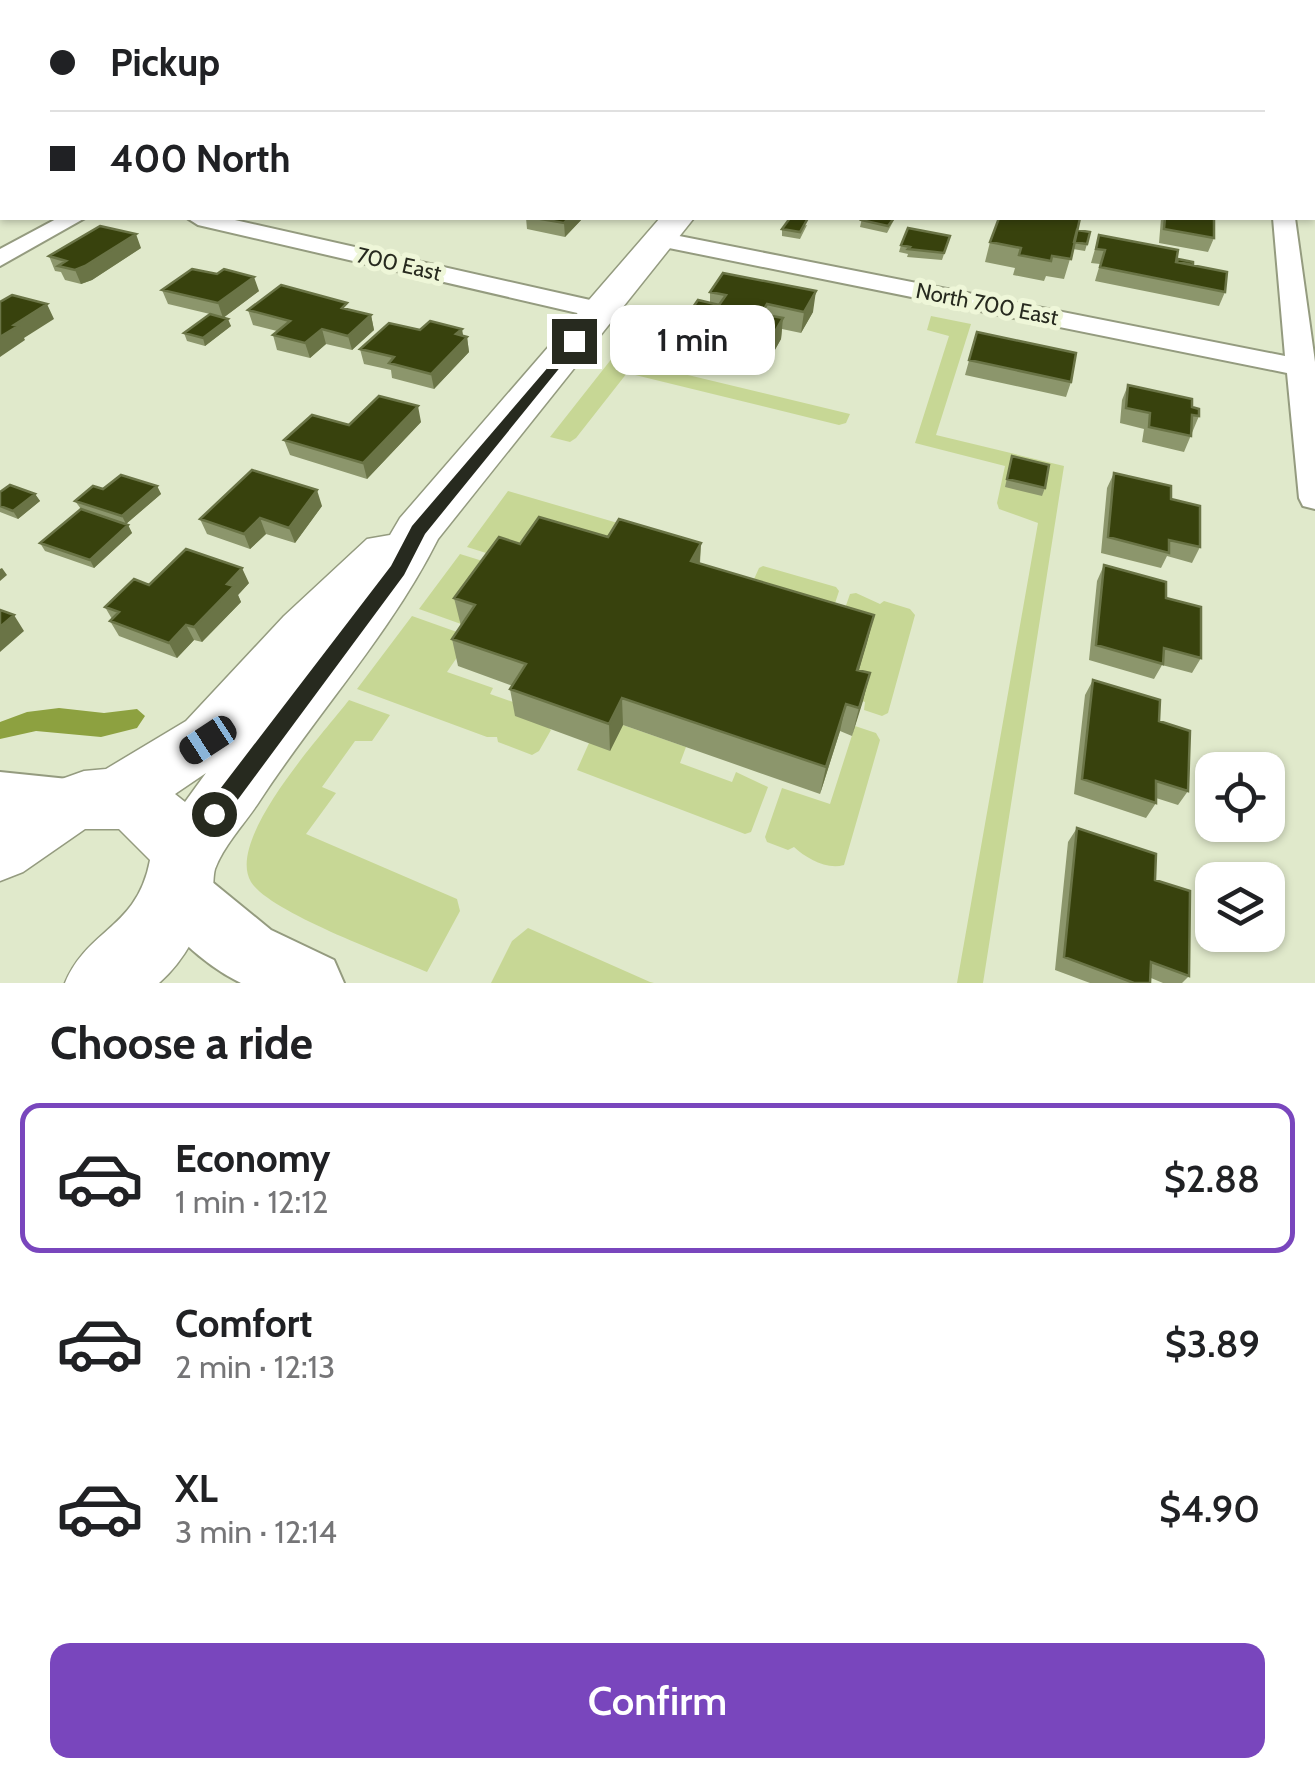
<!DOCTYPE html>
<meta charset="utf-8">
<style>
body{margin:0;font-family:Cabin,sans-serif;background:#f6f6f6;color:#202124;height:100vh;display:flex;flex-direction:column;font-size:38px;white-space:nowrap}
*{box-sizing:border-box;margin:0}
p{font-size:32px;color:#757577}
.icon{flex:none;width:55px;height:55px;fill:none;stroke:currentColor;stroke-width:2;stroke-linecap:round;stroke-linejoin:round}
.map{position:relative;height:983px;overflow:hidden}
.side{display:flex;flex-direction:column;background:#fff;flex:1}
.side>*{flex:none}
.guide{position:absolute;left:0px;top:0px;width:1315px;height:220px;box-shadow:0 2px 8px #0004;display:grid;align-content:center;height:220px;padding:0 50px;background:#fff}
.controls{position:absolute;left:1195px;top:752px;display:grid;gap:20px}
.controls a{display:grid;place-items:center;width:90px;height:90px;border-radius:20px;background:#fff;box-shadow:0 2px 8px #0004;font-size:50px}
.end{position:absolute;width:45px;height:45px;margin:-22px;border:12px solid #272a1f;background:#fff;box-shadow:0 0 0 5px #fff}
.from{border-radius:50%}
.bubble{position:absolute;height:70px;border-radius:20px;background:#fff;box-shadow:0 2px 8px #0004;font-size:32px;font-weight:600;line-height:70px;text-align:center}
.car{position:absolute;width:30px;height:60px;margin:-30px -15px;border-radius:12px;box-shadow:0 0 8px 2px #0007;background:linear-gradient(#222 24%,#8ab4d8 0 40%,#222 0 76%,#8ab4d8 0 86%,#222 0)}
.guide b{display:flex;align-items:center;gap:35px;height:95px;font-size:38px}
.guide b+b{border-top:2px solid #e0e0e0}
.guide i{width:25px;height:25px;background:#202124}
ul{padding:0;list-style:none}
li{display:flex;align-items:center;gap:30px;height:150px;margin:0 20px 15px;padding:0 30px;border:5px solid transparent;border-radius:20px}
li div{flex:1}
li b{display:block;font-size:38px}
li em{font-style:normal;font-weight:600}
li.on{border-color:#7946bd}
li>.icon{width:90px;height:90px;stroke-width:1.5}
h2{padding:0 50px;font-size:45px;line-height:120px}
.cta{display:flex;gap:20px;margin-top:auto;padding:20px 50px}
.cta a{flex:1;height:115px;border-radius:20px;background:#7946bd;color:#fff;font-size:40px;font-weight:600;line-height:115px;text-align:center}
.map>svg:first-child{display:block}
.green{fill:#c7d795}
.water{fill:#8da140}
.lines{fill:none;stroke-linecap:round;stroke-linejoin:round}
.minor-casing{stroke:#949b7f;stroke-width:4}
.tertiary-casing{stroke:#949b7f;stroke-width:4}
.secondary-casing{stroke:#949b7f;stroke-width:3}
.minor{fill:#fff;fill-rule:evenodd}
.tertiary{fill:#fff;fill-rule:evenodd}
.secondary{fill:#fff;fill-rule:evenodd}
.wall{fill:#8c966c}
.shaded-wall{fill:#6a7446}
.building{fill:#38420d;stroke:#6a7446;stroke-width:2.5}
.route{fill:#272a1f}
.labels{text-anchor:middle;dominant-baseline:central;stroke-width:10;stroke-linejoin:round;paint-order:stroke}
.far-street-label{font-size:22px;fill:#272a1f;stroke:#eef6d8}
</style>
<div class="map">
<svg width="1315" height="983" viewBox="0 0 1315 983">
<rect width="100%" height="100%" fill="#e0e9cb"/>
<path class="green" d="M931 316 971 324 936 435 1064 466 983 983H957L1038 523 999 509 997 503 1005 466 915 443 949 336 927 330Z
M613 357 850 414 846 423 839 425 627 373 576 438 570 442 550 437Z
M508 491 628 526 631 531 521 564 467 547Z
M460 554 502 567 461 624 419 609Z
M763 566 836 587 839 591 828 625 746 597 759 568Z
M856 593 880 604 884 601 910 609 915 615 888 713 882 716 864 710 865 702 851 697 836 634 850 594Z
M412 616 471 637 447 672 493 688 490 694 522 705 551 730 539 751 532 755 498 742 497 737H487L357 689Z
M349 700 390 715 372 741H355L322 787 336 793 306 834 457 899 460 911 427 972C390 956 269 912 251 882 225 839 323 734 349 700Z
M623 725 686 747 680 763 732 782 736 772 768 787 751 832 745 834 577 770 589 743Z
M855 726 876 733 880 740 844 865C826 870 806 858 794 847L788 850 767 842 765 837 782 788 830 804Z
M528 928 650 982 654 983H491L512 941Z"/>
<path class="water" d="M59 708 104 713 137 709 145 716 137 728 101 737 36 731 0 739V722L27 712Z"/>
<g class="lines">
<g class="minor-casing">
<path id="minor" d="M1249 0H1265V2H1250Z
M2 16V26L0 27V17Z
M0 166H2V179H0Z
M58 218H85L0 266V249Z
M187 218H226L599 302 612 310 599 318 198 225Z
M1273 218H1295L1315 362V509L1303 506 1299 498 1287 373 659 246 647 239 659 232 1285 356Z"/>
</g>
<g class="tertiary-casing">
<path id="tertiary" d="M274 0H309L311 2H276Z
M1312 109H1315V125H1312Z
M0 772 68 779 88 787 97 805 88 823 68 831 0 824Z
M178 863 200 872 271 930 334 960 344 983H241C206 966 162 928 147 893L156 872Z"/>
</g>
<g class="secondary-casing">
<path id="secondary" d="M660 218H694L438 539C390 635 315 715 257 805 244 824 223 847 215 869 213 876 214 885 212 892 204 924 184 962 159 983H65C88 928 137 929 150 860L119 829H85L23 872 0 881V811L42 786 84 771 106 769 186 721 284 616 367 539 390 535 400 518ZM206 773 185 802 175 794Z"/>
</g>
<use href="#minor" class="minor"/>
<use href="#tertiary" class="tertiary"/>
<use href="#secondary" class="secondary"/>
</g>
<path class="wall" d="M492 0H554V2H492Z
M908 0H938L936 2H907Z
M987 0H1015L1014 2H987Z
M1142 0H1166L1165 2Z
M526 218H582V219L565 237 527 229Z
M862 218H895L887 233 860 227Z
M1161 218H1214V238L1208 252 1159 243Z
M807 225 800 239 782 236V229Z
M1077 230 1087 244 1085 251 1073 249 1064 279 1046 276 1044 281 1013 275 1015 268 985 262 990 242Z
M1099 235 1176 262 1193 265 1225 292 1219 306 1095 281 1100 264 1091 263Z
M950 236 942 260 907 257 908 254 899 252 901 245Z
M141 248 92 280 81 284 65 280 61 272 55 271 49 256Z
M162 290 259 291 223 318 231 326 205 346 187 341 184 333 210 314 168 304Z
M710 292 813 312 801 333 782 329 781 339 767 364 754 360 747 372 688 358 689 346 681 344 682 323 710 302Z
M248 310H349L371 315 374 330 352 350 326 344 310 358 277 350 273 335 277 331 253 325Z
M420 330 467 337 469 352 434 389 392 378 391 370 364 364 360 349Z
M977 332 1071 382 1066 397 965 375Z
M1128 385 1192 407 1199 416 1184 452 1142 442 1144 429 1120 423 1122 400Z
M421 422 367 479 290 455 284 440 349 425Z
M1012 456 1045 488 1042 496 1005 487Z
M1114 473 1171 499 1200 547 1192 563 1167 556 1161 568 1101 553 1107 488Z
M157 486 161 494 126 524 128 525 132 533 94 568 45 551 40 543 81 509 75 501 103 489Z
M0 492 35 494 40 501 18 519 0 512Z
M322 506 295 543 266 534 250 549 207 534 200 519Z
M608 537 701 543 700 564 874 615 859 670 870 673 852 736 840 731 820 794 623 725 610 751 515 716 510 689 513 686 458 666 452 639 461 626 454 598 520 544Z
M1104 565 1166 598 1201 658 1192 673 1162 665 1154 679 1089 660 1097 581Z
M249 583 238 595 241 602 202 642 194 640 177 658 119 636 110 621 112 619 105 607 149 585Z
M1093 680 1159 721 1188 791 1178 805 1156 798V803L1146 818 1074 794 1085 695Z
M1077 828 1155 880 1189 976 1182 983H1163L1151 978 1150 983H1090L1055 970 1068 842Z"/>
<path class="shaded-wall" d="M105 0H140L133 2H98Z
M569 218 582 219 565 237 564 223Z
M136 234 141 248 92 280 81 284 75 270Z
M254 277 259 291 223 318 218 303Z
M816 291 813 312 801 333 804 312Z
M47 304 54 319 24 338 25 340 0 357V337L14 325Z
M371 315 374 330 352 350 348 336Z
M783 318 781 339 767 364 769 342Z
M228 319 231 326 205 346 203 338Z
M322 329 326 344 310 358 305 343Z
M462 329 464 340 467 337 469 352 434 389 431 374 456 334Z
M755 339 754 360 747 372 749 350Z
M418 406 421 422 367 479 363 463Z
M157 486 161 494 126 524 122 516Z
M317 490 322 506 295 543 289 528Z
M35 494 40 501 18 519 13 511Z
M260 518 266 534 250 549 244 534Z
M128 525 132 533 94 568 90 560Z
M701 543 699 571 691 561Z
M2 568 7 575 0 581V569Z
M242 568 249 583 238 595 241 602 202 642 194 627 227 584Z
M14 615 24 631 0 652V627Z
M874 615 867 643 851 697 857 670Z
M186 625 194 640 177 658 169 643Z
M870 673 863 701 852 736 859 708Z
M622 698 623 725 610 751 609 724Z
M846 704 840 731 820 794 826 767Z"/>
<path class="building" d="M77 0H105L98 2 74 1Z
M154 0H182L196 2H148Z
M516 0H547L543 2Z
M575 0H628L624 2H572Z
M753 0H800L798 2H770Z
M1087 0H1116L1115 2H1086Z
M1184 0H1209V2H1184Z
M535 218H569L564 223Z
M790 218H808L800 232 782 229Z
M862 218H894L888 226 861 220Z
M999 218H1080L1071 259 1052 256 1051 261 1019 255 1021 248 990 242Z
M1165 218H1214V238L1164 229Z
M100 226 136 234 85 266 75 270 58 266 66 261 49 256Z
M908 228 950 236 944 253 908 249 910 247 901 245Z
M1077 230 1090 232 1087 244 1074 242Z
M1099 235 1178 250 1176 262 1227 272 1225 292 1100 267 1105 250 1096 249Z
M1178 259 1193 262V265L1177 262Z
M192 269 217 274 224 269 254 277 218 303 162 290Z
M723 273 816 291 804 312 767 304 761 314 783 318 769 342 755 339 749 350 689 336 696 326 682 323 698 300 719 305 726 295 710 292Z
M281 285 347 303 342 308 371 315 348 336 322 329 305 343 273 335 290 321 248 310Z
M12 295 47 304 14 325 18 326 0 337V302Z
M210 314 228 319 203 338 184 333Z
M430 321 462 329 456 334 467 337 431 374 389 363 394 357 360 349 389 323 420 330Z
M977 332 1076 353 1071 382 969 360Z
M1128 385 1192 399V407L1199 409V416L1192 415 1191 436 1149 427 1150 413 1126 408Z
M379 396 418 406 363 463 284 440 312 415 349 425Z
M1012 456 1049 465 1045 488 1007 479Z
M252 470 317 490 289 528 260 518 244 534 200 519Z
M1114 473 1171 486V499L1200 506V547L1169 540V553L1108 537Z
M121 475 157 486 122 516 75 501 93 486 103 489Z
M10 485 35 494 13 511 0 506V492Z
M81 509 128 525 90 560 40 543Z
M539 517 608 537 619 519 701 543 691 561 874 615 857 670 870 673 859 708 846 704 826 767 622 698 609 724 510 689 526 664 452 639 475 605 454 598 499 537 520 544Z
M186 549 242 568 227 584 234 586 194 627 186 625 169 643 110 621 119 612 105 607 134 579 149 585Z
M1104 565 1166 582V598L1201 607V658L1164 648 1163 664 1096 645Z
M0 610 14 615 0 627Z
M1093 680 1160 700 1159 721 1190 731 1188 791 1156 781V803L1082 779Z
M1077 828 1156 854 1155 880 1190 891 1189 976 1151 962 1150 983H1134L1064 957Z"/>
<path class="route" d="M574 337 579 338V344L425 534 404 575 222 821H207L204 814 207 806 391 566 412 526Z"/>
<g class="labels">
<g class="far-street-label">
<text transform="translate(399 264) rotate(13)">700 East</text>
<text transform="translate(987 304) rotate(11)">North 700 East</text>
</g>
</g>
</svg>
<div class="controls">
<a><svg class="icon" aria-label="locate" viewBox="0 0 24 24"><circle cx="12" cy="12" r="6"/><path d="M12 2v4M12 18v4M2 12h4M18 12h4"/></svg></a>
<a><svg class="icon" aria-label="layers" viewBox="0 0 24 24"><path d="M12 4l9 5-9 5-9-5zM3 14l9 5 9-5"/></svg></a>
</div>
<i class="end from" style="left:214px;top:814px"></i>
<i class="end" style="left:574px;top:341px"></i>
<div class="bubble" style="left:610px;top:305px;width:165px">1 min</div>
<i class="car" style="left:208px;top:740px;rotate:237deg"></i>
<div class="guide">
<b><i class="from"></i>Pickup</b>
<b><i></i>400 North</b>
</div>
</div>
<section class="side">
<h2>Choose a ride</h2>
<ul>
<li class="on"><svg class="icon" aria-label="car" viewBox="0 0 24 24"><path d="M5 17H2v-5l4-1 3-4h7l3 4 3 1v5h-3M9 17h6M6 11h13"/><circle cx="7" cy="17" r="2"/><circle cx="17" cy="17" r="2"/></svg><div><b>Economy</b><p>1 min · 12:12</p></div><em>$2.88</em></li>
<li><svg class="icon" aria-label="car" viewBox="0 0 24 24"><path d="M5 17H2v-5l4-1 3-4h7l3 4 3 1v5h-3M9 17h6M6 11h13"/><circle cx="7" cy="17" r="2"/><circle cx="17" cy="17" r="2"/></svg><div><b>Comfort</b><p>2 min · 12:13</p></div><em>$3.89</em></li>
<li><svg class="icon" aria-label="car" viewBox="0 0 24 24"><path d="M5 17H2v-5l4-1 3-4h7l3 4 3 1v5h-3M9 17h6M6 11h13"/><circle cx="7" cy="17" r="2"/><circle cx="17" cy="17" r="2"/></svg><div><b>XL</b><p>3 min · 12:14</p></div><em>$4.90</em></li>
</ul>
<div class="cta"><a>Confirm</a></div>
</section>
